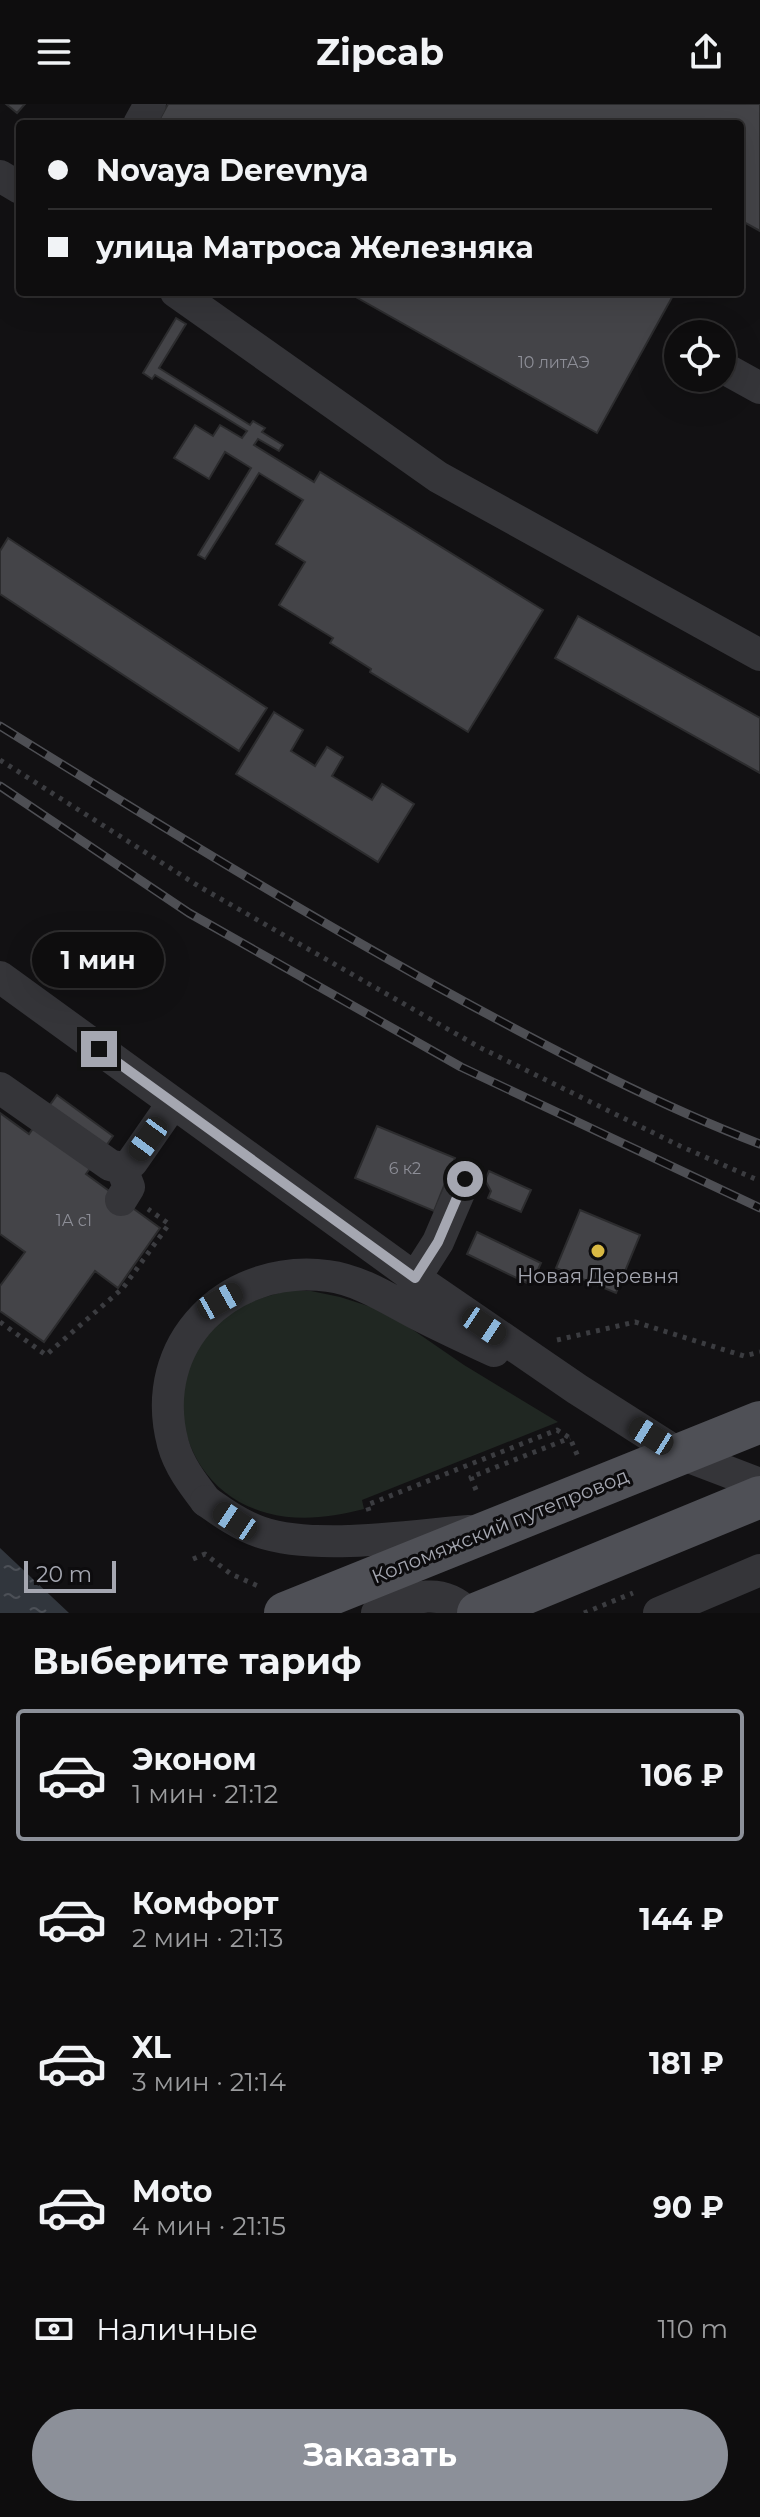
<!DOCTYPE html>
<html lang="ru">
<meta charset="utf-8">
<style>
body{margin:0;font-family:Montserrat,sans-serif;background:#1c1b1c;color:#f1f3f6;height:100vh;display:flex;flex-direction:column;font-size:30px;white-space:nowrap}
*{box-sizing:border-box;margin:0}
p{font-size:26px;color:#9b9c9e}
.icon{flex:none;width:44px;height:44px;fill:none;stroke:currentColor;stroke-width:2;stroke-linecap:round;stroke-linejoin:round}
.map{position:relative;height:1509px;overflow:hidden}
.sheet{display:flex;flex-direction:column;background:#0e0d0e;flex:1}
.sheet>*{flex:none}
.guide{position:absolute;left:16px;top:16px;width:728px;height:176px;border-radius:8px;box-shadow:0 8px 32px #0002,0 0 0 2px #2e2d2e;display:grid;align-content:center;height:176px;padding:0 32px;background:#0e0d0e}
.fabs{position:absolute;left:664px;top:216px;display:grid;gap:16px}
.fabs a{display:grid;place-items:center;width:72px;height:72px;border-radius:50%;background:#0e0d0e;box-shadow:0 8px 32px #0002,0 0 0 2px #2e2d2e;font-size:40px}
.scale{position:absolute;left:24px;bottom:20px;width:92px;box-sizing:border-box;padding-left:8px;border:4px solid #a5a7b1;border-top:0;font-size:22px;line-height:28px;white-space:nowrap;color:#a5a7b1;-webkit-text-stroke:6px #0d0c0e;paint-order:stroke}
.end{position:absolute;width:36px;height:36px;margin:-18px;border:10px solid #a5a7b1;background:#111;box-shadow:0 0 0 4px #111}
.from{border-radius:50%}
.bubble{position:absolute;height:56px;border-radius:28px;background:#0e0d0e;box-shadow:0 8px 32px #0002,0 0 0 2px #2e2d2e;font-size:26px;font-weight:700;line-height:56px;text-align:center}
.car{position:absolute;width:24px;height:48px;margin:-24px -12px;border-radius:10px;box-shadow:0 0 6px 2px #0007;background:linear-gradient(#222 24%,#8ab4d8 0 40%,#222 0 76%,#8ab4d8 0 86%,#222 0)}
.guide b{display:flex;align-items:center;gap:28px;height:76px;font-size:30px}
.guide b+b{border-top:2px solid #2e2d2e}
.guide i{width:20px;height:20px;background:#f1f3f6}
ul{padding:0;list-style:none}
li{display:flex;align-items:center;gap:24px;height:132px;margin:0 16px 12px;padding:0 16px;border:4px solid transparent;border-radius:8px}
li div{flex:1}
li b{display:block;font-size:30px}
li em{font-style:normal;font-weight:700}
li.on{border-color:#8c9099}
li>.icon{width:72px;height:72px;stroke-width:1.5}
h2{padding:0 32px;font-size:36px;line-height:96px}
.pay{display:flex;align-items:center;gap:20px;height:88px;padding:0 32px;font-size:30px}
.pay p{margin-inline-start:auto}
.cta{display:flex;gap:16px;margin-top:auto;padding:16px 32px}
.cta a{flex:1;height:92px;border-radius:48px;background:#8c9099;color:#fff;font-size:32px;font-weight:700;line-height:92px;text-align:center}
header{display:flex;justify-content:space-between;align-items:center;height:104px;padding:0 32px;background:#0e0d0e;font-size:36px;font-weight:700}
.map>svg:first-child{display:block}
.grass{fill:#202722}
.water{fill:url(#water-ripples)}
.building{fill:#444448;stroke:#2c2c2e;stroke-width:2}
.lines{fill:none;stroke-linecap:round;stroke-linejoin:round}
.path{stroke:#3b3c40;stroke-width:5;stroke-dasharray:4 6;stroke-linecap:butt}
.minor{stroke:#353539;stroke-width:32}
.rail-casing{stroke:#4e4f54;stroke-width:9}
.rail{stroke:#0d0c0e;stroke-width:6;stroke-dasharray:18;stroke-linecap:butt}
.minor-bridge{stroke:#353539;stroke-width:32}
.major-bridge{stroke:#4f5056;stroke-width:42}
.route{stroke:#a5a7b1;stroke-width:10}
.poi-dot{fill:#d9b943;stroke:#0d0c0e;stroke-width:3}
.labels{text-anchor:middle;dominant-baseline:central;stroke-width:6;stroke-linejoin:round;paint-order:stroke}
.number-label{font-size:16px;fill:#8d8e97}
.poi-label{font-size:20px;fill:#a5a7b1;stroke:#0d0c0e}
.street-label{font-size:20px;fill:#a5a7b1;stroke:#0d0c0e}
</style>
<header><svg class="icon" aria-label="menu" viewBox="0 0 24 24"><path d="M4 6h16M4 12h16M4 18h16"/></svg>Zipcab<svg class="icon" aria-label="share" viewBox="0 0 24 24"><path d="M12 15V3M7 8l5-5 5 5M5 13v7h14v-7"/></svg></header>
<div class="map">
<svg width="760" height="1509" viewBox="0 0 760 1509">
<defs>
<pattern id="water-ripples" width="26" height="14" patternUnits="userSpaceOnUse" patternTransform="scale(2)"><rect width="26" height="14" fill="#31363d"/><path d="M2 4q2-2 4 0t4 0M15 11q2-2 4 0t4 0" fill="none" stroke="#4c5057"/></pattern>
</defs>
<rect width="100%" height="100%" fill="#121113"/>
<path class="grass" d="M287 1187H311L340 1193 387 1208 464 1261 558 1318 362 1396 364 1405C332 1413 300 1418 267 1409 180 1386 152 1276 221 1216 240 1200 263 1193 287 1187Z"/>
<path class="water" d="M0 1444 69 1509H0Z"/>
<path class="building" d="M6 0H25L17 9Z
M168 0H760V127L740 116V20H157Z
M347 188H675L597 329Z
M176 214 186 220 159 264 250 321 253 317 265 324 262 328 283 341 279 347 258 335 254 341 314 378 320 368 543 506 468 628 370 568 371 565 330 539 333 534 279 501 305 458 276 440 303 396 259 369 205 455 198 451 251 364 225 348 209 375 174 354 195 321 213 332 220 321 242 334 247 327 155 271 152 275 143 269Z
M8 434 267 604 239 647 0 490V447Z
M578 512 760 614V669L555 554Z
M274 608 303 626 291 647 315 662 327 643 343 653 332 672 372 696 382 680 414 700 378 758 236 670Z
M57 991 113 1032 86 1070 160 1124 118 1184 95 1167 44 1238 0 1207V1182L25 1148 0 1130V1009L29 1030Z
M377 1022 455 1054 434 1107 355 1074Z
M489 1067 531 1086 521 1108 488 1094 491 1087 485 1076Z
M580 1106 640 1131 616 1189 556 1164Z
M477 1128 541 1159 531 1181 467 1150Z"/>
<g class="lines">
<path class="path" d="M0 656 200 783 479 943 680 1042 760 1077
M0 1218 46 1251 123 1184 169 1120 148 1105
M557 1236 635 1218 744 1252 760 1248
M476 1386 471 1373 570 1334
M369 1407 367 1401 557 1326 570 1334 579 1355
M193 1455 205 1450 231 1470 258 1482 260 1486
M584 1509 633 1489"/>
<path class="minor" d="M139 20 150 0
M0 72 20 84
M176 188 438 373 760 551
M722 263 760 284
M0 873 415 1174 577 1285 676 1348 760 1380
M0 984 110 1061C118 1064 125 1064 132 1058L173 999
M121 1096 129 1083 124 1070 127 1062
M415 1174 438 1138 465 1075
M206 1397C193 1380 179 1362 173 1340 146 1239 229 1159 328 1172 360 1176 390 1196 417 1210 442 1223 468 1235 494 1247
M377 1509C410 1495 438 1480 468 1509
M659 1509 760 1466"/>
<g class="rail-casing">
<path id="rail" d="M0 622C153 717 307 812 465 898 561 950 658 1001 760 1040
M0 682 189 809 461 963 760 1104"/>
</g>
<use href="#rail" class="rail"/>
<path class="minor-bridge" d="M206 1397C223 1409 240 1421 260 1428 316 1447 408 1432 469 1427"/>
<path class="major-bridge" d="M285 1509 760 1318
M478 1509 760 1393"/>
</g>
<g class="lines">
<path class="route" d="M99 945 415 1174 438 1138 465 1075"/>
</g>
<circle class="poi-dot" cx="598" cy="1147" r="8"/>
<g class="labels">
<g class="number-label">
<text x="554" y="258">10 литАЭ</text>
<text x="405" y="1064">6 к2</text>
<text x="74" y="1116">1А с1</text>
</g>
<g class="poi-label">
<text x="598" y="1172">Новая Деревня</text>
</g>
<g class="street-label">
<text transform="translate(500 1422) rotate(-22)">Коломяжский путепровод</text>
</g>
</g>
</svg>
<div class="fabs">
<a><svg class="icon" aria-label="locate" viewBox="0 0 24 24"><circle cx="12" cy="12" r="6"/><path d="M12 2v4M12 18v4M2 12h4M18 12h4"/></svg></a>
</div>
<div class="scale">20 m</div>
<i class="end from" style="left:465px;top:1075px"></i>
<i class="end" style="left:99px;top:945px"></i>
<div class="bubble" style="left:32px;top:828px;width:132px">1 мин</div>
<i class="car" style="left:148px;top:1035px;rotate:216deg"></i>
<i class="car" style="left:220px;top:1197px;rotate:61deg"></i>
<i class="car" style="left:484px;top:1222px;rotate:124deg"></i>
<i class="car" style="left:651px;top:1332px;rotate:302deg"></i>
<i class="car" style="left:235px;top:1417px;rotate:304deg"></i>
<div class="guide">
<b><i class="from"></i>Novaya Derevnya</b>
<b><i></i>улица Матроса Железняка</b>
</div>
</div>
<section class="sheet">
<h2>Выберите тариф</h2>
<ul>
<li class="on"><svg class="icon" aria-label="car" viewBox="0 0 24 24"><path d="M5 17H2v-5l4-1 3-4h7l3 4 3 1v5h-3M9 17h6M6 11h13"/><circle cx="7" cy="17" r="2"/><circle cx="17" cy="17" r="2"/></svg><div><b>Эконом</b><p>1 мин · 21:12</p></div><em>106 ₽</em></li>
<li><svg class="icon" aria-label="car" viewBox="0 0 24 24"><path d="M5 17H2v-5l4-1 3-4h7l3 4 3 1v5h-3M9 17h6M6 11h13"/><circle cx="7" cy="17" r="2"/><circle cx="17" cy="17" r="2"/></svg><div><b>Комфорт</b><p>2 мин · 21:13</p></div><em>144 ₽</em></li>
<li><svg class="icon" aria-label="car" viewBox="0 0 24 24"><path d="M5 17H2v-5l4-1 3-4h7l3 4 3 1v5h-3M9 17h6M6 11h13"/><circle cx="7" cy="17" r="2"/><circle cx="17" cy="17" r="2"/></svg><div><b>XL</b><p>3 мин · 21:14</p></div><em>181 ₽</em></li>
<li><svg class="icon" aria-label="car" viewBox="0 0 24 24"><path d="M5 17H2v-5l4-1 3-4h7l3 4 3 1v5h-3M9 17h6M6 11h13"/><circle cx="7" cy="17" r="2"/><circle cx="17" cy="17" r="2"/></svg><div><b>Moto</b><p>4 мин · 21:15</p></div><em>90 ₽</em></li>
</ul>
<div class="pay"><svg class="icon" aria-label="cash" viewBox="0 0 24 24"><path d="M3 7h18v10H3z"/><circle cx="12" cy="12" r="2"/></svg>Наличные<p>110 m</p></div>
<div class="cta"><a>Заказать</a></div>
</section>
